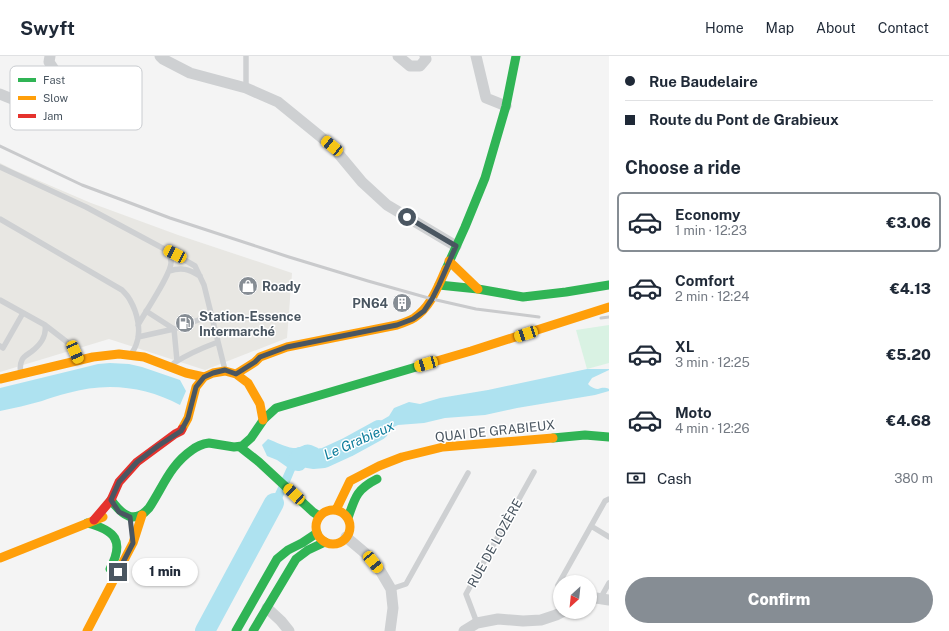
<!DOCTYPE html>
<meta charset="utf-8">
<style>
body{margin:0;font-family:"Public Sans",sans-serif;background:#f6f6f7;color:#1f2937;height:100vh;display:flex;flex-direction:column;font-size:15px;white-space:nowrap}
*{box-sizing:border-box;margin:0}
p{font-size:13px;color:#747a83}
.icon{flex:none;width:22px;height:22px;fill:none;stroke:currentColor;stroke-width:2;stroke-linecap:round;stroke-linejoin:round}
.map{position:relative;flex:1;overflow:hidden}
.details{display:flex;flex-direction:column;background:#fff;width:340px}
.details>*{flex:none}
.hud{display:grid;align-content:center;height:88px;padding:0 16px;background:#fff}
.needle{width:26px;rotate:207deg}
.fabs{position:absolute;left:553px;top:519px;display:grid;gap:8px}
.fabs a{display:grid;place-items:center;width:44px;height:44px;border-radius:50%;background:#fff;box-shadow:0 1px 3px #0004;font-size:20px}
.end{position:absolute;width:18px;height:18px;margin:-9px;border:5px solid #4a5661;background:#fff;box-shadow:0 0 0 2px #fff}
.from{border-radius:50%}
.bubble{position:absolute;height:28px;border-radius:14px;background:#fff;box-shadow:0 1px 3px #0004;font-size:13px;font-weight:800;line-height:28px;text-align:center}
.car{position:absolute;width:12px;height:24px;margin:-12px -6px;border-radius:5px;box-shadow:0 0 3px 1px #0007;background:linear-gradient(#f5c518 24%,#345 0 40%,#f5c518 0 76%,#345 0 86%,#f5c518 0)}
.hud b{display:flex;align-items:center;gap:14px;height:38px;font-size:15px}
.hud b+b{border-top:1px solid #e0e1e3}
.hud i{width:10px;height:10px;background:#1f2937}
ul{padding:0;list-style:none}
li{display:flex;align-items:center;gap:12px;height:60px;margin:0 8px 6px;padding:0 8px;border:2px solid transparent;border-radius:6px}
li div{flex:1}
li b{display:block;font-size:15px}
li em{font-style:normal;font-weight:800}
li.on{border-color:#868d94}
li>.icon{width:36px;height:36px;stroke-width:1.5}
h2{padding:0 16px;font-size:18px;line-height:48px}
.pay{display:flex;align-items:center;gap:10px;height:44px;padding:0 16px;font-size:15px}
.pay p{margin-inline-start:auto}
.button{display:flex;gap:8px;margin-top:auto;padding:8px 16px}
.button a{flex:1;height:46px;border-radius:24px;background:#868d94;color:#fff;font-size:16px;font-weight:800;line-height:46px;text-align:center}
header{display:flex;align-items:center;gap:24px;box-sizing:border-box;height:56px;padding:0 20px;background:#fff;border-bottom:1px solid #e0e1e3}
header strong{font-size:19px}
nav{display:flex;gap:22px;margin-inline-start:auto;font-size:14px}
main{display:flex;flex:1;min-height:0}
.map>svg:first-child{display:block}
.commercial{fill:#e8e7e3}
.green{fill:#d9f2e3}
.water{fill:#aee2f0}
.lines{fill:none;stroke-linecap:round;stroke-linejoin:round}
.river{stroke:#aee2f0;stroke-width:20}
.lane{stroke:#ced0d2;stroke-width:5.5}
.street{stroke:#ced0d2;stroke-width:11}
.fast{stroke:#30b455;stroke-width:9}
.slow{stroke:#ff9f0a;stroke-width:9}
.jam{stroke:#e5322d;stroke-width:9}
.rail{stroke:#c9cacc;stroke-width:3}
.route{stroke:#4a5661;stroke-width:5}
.labels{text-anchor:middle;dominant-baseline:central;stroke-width:3;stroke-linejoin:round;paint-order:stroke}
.poi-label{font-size:13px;font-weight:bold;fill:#4a5661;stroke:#fff;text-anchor:start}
.street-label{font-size:13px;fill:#4a5661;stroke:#fff}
.water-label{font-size:14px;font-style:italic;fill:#0c7c9b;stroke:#fff}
.key{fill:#fff;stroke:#c9ccd0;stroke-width:1}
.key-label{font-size:11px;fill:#4a5661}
</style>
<header>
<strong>Swyft</strong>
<nav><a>Home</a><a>Map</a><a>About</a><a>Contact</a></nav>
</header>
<main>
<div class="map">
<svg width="609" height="575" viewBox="0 0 609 575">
<rect width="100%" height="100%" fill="#f4f4f4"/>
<path class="commercial" d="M0 107 14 114 91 147 178 179 292 217 287 282 205 314 109 283 0 316Z"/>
<path class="green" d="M609 269V307L587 313 576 274Z"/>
<path class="water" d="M110 307 129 308 142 311 180 324 186 335 180 349C145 330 106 326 68 337 59 339 50 342 42 345 28 349 14 352 0 355V332L82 312 98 308Z
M587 313H609V314L592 322 588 328 590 330C592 331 595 333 598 333 602 332 604 331 609 333V335L595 339 517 352 485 359 445 362 424 367 398 369 364 384 355 387 360 381 377 367 389 360 394 352 409 346 420 348 440 342 488 334Z
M268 383C276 386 285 391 293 392 305 392 303 384 318 392V398L323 402 314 407 308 405 301 406 295 414 290 426 278 451 271 458 259 474 255 472C254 464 260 461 264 456 274 443 280 426 287 411L277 404 267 400 262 389Z"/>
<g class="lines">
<path class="river" d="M298 405 301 401 313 403 324 402 348 391 379 374
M205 575 274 447"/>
<path class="lane" d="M246 0V32
M0 111 86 151 183 203 195 210 204 229 225 314
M0 163 122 234C125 237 128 240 130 244 137 256 142 275 136 289 135 292 133 295 132 297
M169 215C182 211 188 213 200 220
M0 244 45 269 67 286 75 296 78 303
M146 255 174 273 177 305
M138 269C145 256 172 217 171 206 171 202 169 198 167 194
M138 281 174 273 212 259
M0 290 3 292 23 257
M174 307C188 298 202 292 218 286
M21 317C20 313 20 308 22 304 23 301 28 298 31 296 40 289 47 281 45 269
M591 470 609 481
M558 529 605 445 609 443
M391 533 406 528 468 417
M600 543 609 527
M477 567 466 538 534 416"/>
<path class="street" d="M160 0 163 3 190 17 246 32 278 46 332 90 362 126 387 149 456 190
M398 0 410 10H420L426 3 425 0
M476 0 486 42 506 50
M0 38 37 53H50L60 44 63 32 62 25 49 6 50 0
M346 481 365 497 381 516 391 533 393 552 390 575
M590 543 596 542 609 544
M267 552 281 565 289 575
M464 575 477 567 498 563 523 565 541 564 556 559 562 556"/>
<path class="fast" d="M446 213 465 171 485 122 506 50 516 0
M439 229 478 233 523 241 566 236 609 229
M553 382 585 379 609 381
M240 391 259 406 313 456 319 460
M111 444C122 459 134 469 149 452 163 431 170 409 192 394 197 390 202 388 209 387L234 391 242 390 251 382 264 363 276 352 423 309
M348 462C355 441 357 433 377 423
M87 467C115 474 125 485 110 513
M236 575 277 503 288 494 302 487 317 477
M253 575 296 503 308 494 325 486"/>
<path class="slow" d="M449 205 478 233
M423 309 471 295 609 251
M236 318 255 306 260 301 287 291 397 269C403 267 409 265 414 262 431 251 438 230 446 213
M0 323 93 301 119 298 144 301 186 317 204 321
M182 373 188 362 196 331 204 321 213 317 225 315 236 318 248 327 260 348 263 364
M316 471a17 17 0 1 1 34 0a17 17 0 1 1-34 0Z
M336 454 350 425 379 410 402 401 443 391 553 382
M0 502 103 461
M87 575 133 487 142 459"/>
<path class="jam" d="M94 464 111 444 119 426 137 406 175 378 181 375 182 373"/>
<path class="rail" d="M0 90 82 129 125 145 170 162 289 201 368 225 432 243 476 253 539 261
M601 262 609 261"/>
</g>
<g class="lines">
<path class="route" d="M118 516 133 487 130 461 119 456 111 444 119 426 137 406 158 390 181 375 188 362 196 331 204 321 213 317 225 314 236 318 255 306 260 301 287 291 397 269 413 263 424 255 432 243 439 229 456 190 407 161"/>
</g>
<defs>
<g id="shop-disc" transform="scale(1)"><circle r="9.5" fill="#868d94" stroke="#fff"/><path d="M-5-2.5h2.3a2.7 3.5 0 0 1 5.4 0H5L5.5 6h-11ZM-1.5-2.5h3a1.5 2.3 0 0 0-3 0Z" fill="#fff"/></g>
<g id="building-disc" transform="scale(1)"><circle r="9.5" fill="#868d94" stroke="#fff"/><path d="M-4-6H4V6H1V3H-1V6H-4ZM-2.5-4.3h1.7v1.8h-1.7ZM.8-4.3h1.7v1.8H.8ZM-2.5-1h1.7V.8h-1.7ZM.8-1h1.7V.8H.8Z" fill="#fff"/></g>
<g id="fuel-disc" transform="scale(1)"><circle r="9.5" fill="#868d94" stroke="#fff"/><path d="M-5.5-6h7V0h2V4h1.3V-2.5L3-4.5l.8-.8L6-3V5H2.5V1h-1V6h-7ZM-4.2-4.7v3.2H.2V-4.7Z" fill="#fff"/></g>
</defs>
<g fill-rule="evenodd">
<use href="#shop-disc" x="248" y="230"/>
<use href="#building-disc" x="402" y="247"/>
<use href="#fuel-disc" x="185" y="267"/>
</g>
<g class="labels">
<g class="poi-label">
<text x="262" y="230">Roady</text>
<text x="388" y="247" text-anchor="end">PN64</text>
<text x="199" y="260">Station-Essence<tspan x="199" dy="15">Intermarché</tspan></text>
</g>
<g class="street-label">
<text transform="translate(495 375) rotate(-6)">QUAI DE GRABIEUX</text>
<text transform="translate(495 487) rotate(-61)">RUE DE LOZÈRE</text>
</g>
<g class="water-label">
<text transform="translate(359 384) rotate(-24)">Le Grabieux</text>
</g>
</g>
<rect x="10" y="10" width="132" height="64" rx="6" class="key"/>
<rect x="18" y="22" width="18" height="4" fill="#30b455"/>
<rect x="18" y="40" width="18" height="4" fill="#ff9f0a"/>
<rect x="18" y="58" width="18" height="4" fill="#e5322d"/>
<g class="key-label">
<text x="43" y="28">Fast</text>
<text x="43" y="46">Slow</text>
<text x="43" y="64">Jam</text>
</g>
</svg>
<div class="fabs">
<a><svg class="needle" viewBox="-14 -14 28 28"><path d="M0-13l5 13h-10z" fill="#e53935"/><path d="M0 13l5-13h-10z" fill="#747a83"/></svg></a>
</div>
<i class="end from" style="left:407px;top:161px"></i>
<i class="end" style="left:118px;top:516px"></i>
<div class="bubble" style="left:132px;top:502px;width:66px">1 min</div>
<i class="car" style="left:332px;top:90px;rotate:309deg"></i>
<i class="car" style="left:175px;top:198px;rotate:297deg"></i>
<i class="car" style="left:526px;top:278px;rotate:252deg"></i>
<i class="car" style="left:75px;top:296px;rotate:156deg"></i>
<i class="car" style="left:426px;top:308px;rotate:254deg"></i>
<i class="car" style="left:294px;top:438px;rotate:313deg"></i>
<i class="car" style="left:373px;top:506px;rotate:141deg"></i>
</div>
<section class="details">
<div class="hud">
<b><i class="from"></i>Rue Baudelaire</b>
<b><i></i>Route du Pont de Grabieux</b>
</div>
<h2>Choose a ride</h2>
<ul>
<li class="on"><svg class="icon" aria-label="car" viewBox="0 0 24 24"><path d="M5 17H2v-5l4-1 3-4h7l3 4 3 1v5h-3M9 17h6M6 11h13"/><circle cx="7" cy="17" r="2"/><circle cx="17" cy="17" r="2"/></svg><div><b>Economy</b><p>1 min · 12:23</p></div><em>€3.06</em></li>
<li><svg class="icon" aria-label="car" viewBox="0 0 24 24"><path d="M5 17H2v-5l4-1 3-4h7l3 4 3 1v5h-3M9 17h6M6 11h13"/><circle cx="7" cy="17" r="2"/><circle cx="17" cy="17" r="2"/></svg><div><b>Comfort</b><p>2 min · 12:24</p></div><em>€4.13</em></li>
<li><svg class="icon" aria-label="car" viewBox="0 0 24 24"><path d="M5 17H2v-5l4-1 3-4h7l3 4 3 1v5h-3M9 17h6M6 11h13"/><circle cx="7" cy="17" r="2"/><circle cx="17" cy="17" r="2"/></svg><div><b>XL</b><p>3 min · 12:25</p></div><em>€5.20</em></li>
<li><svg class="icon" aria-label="car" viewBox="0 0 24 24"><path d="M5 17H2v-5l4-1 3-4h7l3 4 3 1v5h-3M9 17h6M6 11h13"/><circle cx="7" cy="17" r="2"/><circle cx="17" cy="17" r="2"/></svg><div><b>Moto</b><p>4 min · 12:26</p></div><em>€4.68</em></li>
</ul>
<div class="pay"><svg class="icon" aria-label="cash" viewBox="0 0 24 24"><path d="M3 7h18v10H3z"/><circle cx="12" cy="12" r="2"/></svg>Cash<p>380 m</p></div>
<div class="button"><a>Confirm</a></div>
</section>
</main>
